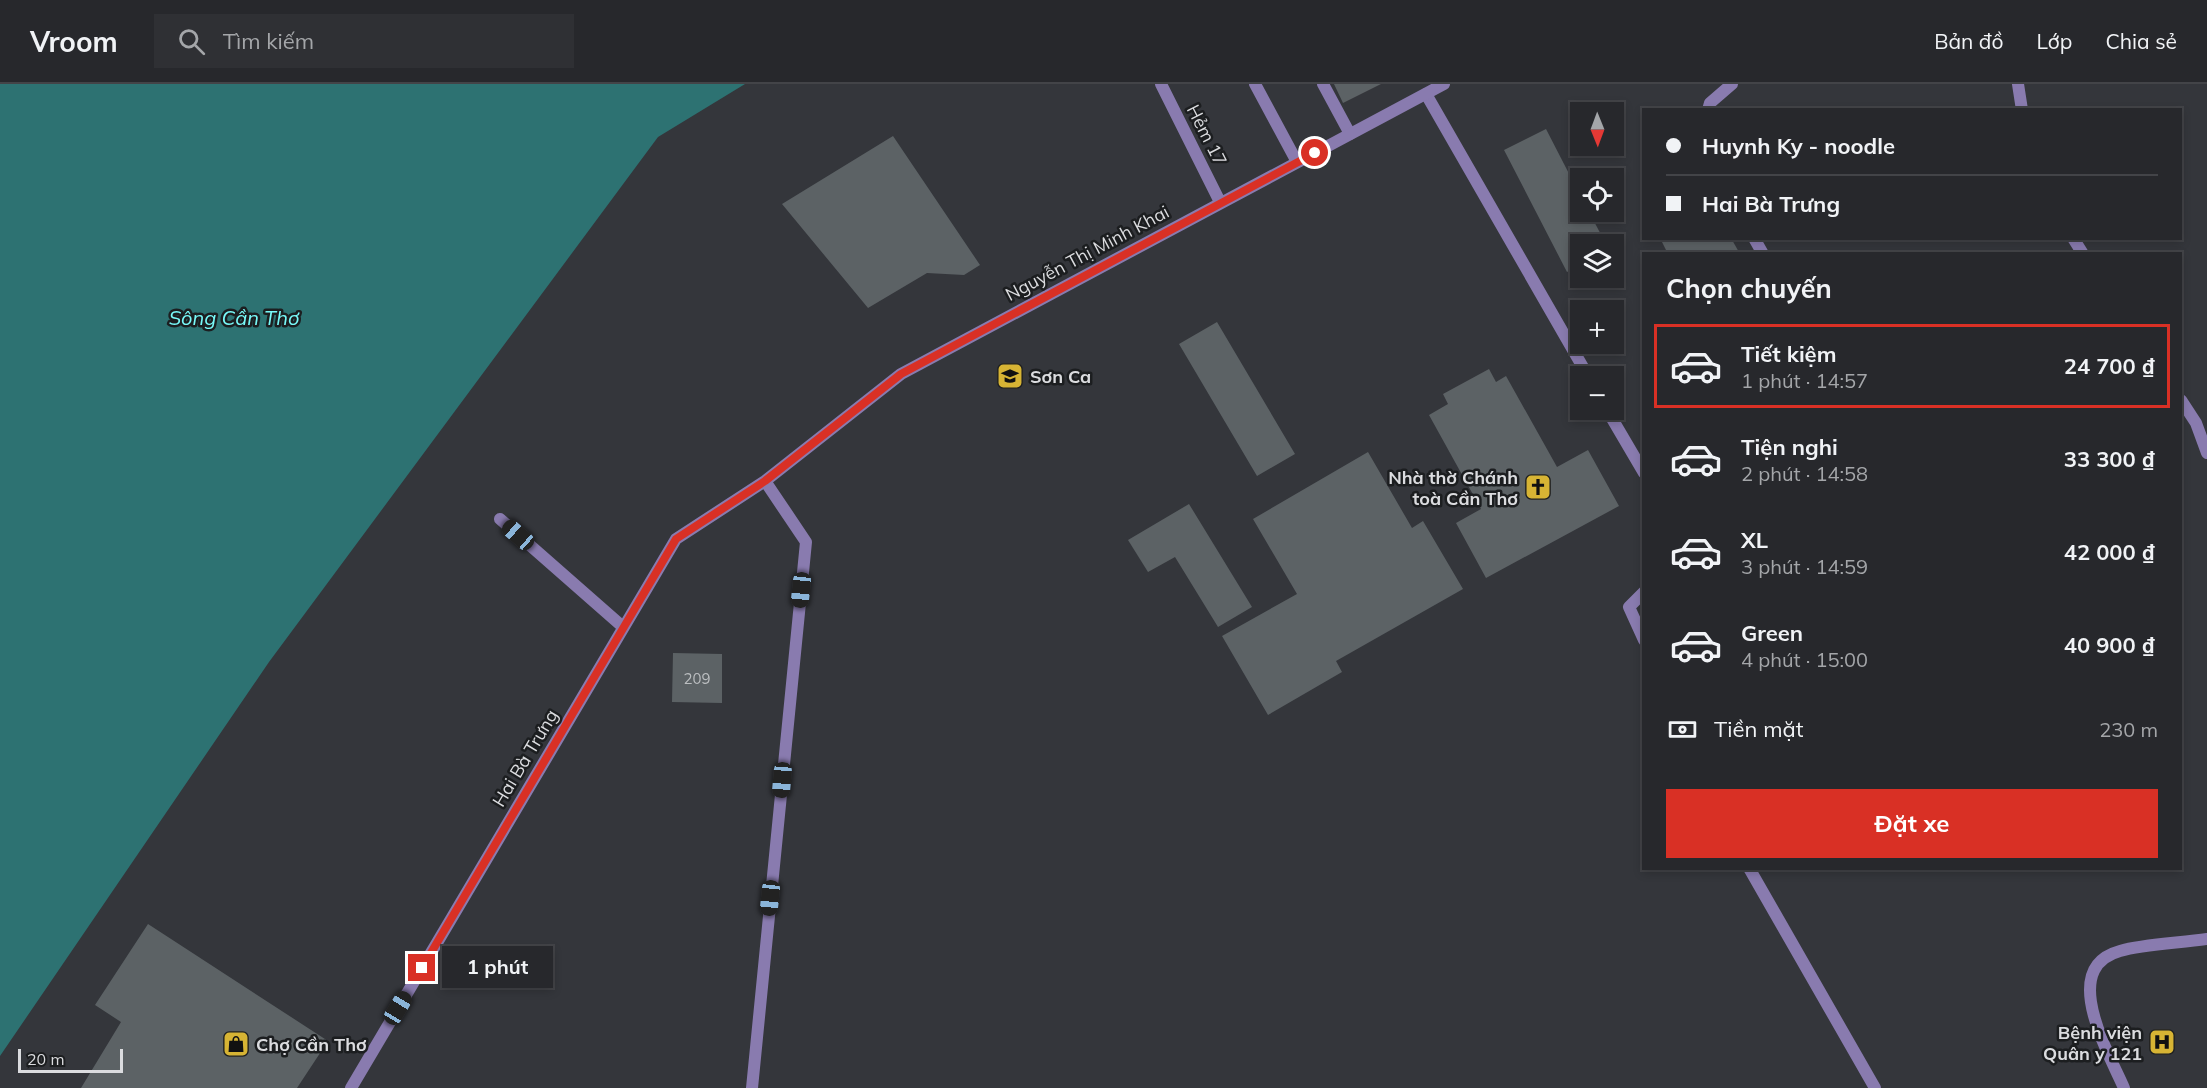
<!DOCTYPE html>
<html lang="vi">
<meta charset="utf-8">
<style>
body{margin:0;font-family:Mulish,sans-serif;background:#2f3034;color:#f1f3f6;height:100vh;display:flex;flex-direction:column;font-size:22px;white-space:nowrap}
*{box-sizing:border-box;margin:0}
p{font-size:20px;color:#a4a6a9}
.icon{flex:none;width:33px;height:33px;fill:none;stroke:currentColor;stroke-width:2;stroke-linecap:round;stroke-linejoin:round}
.map{position:relative;flex:1;overflow:hidden}
.side{position:absolute;left:1642px;top:168px;width:540px;height:618px;display:flex;flex-direction:column;background:#27282c;border-radius:0px;box-shadow:0 3px 9px #0003,0 0 0 2px #434448}
.side>*{flex:none}
.guide{position:absolute;left:1642px;top:24px;width:540px;height:132px;border-radius:0px;box-shadow:0 3px 9px #0003,0 0 0 2px #434448;display:grid;align-content:center;height:132px;padding:0 24px;background:#27282c}
.needle{width:39px;rotate:179deg}
.buttons{position:absolute;left:1570px;top:18px;display:grid;gap:12px}
.buttons a{display:grid;place-items:center;width:54px;height:54px;border-radius:0px;background:#27282c;box-shadow:0 3px 9px #0003,0 0 0 2px #434448;font-size:30px}
.scale{position:absolute;left:18px;bottom:15px;width:105px;box-sizing:border-box;padding-left:6px;border:3px solid #dbdcdf;border-top:0;font-size:16px;line-height:21px;white-space:nowrap;color:#dbdcdf;-webkit-text-stroke:4px #1c1e20;paint-order:stroke}
.end{position:absolute;width:27px;height:27px;margin:-14px;border:8px solid #d93025;background:#fff;box-shadow:0 0 0 3px #fff}
.from{border-radius:50%}
.bubble{position:absolute;height:42px;border-radius:0px;background:#27282c;box-shadow:0 3px 9px #0003,0 0 0 2px #434448;font-size:20px;font-weight:700;line-height:42px;text-align:center}
.car{position:absolute;width:18px;height:36px;margin:-18px -9px;border-radius:8px;box-shadow:0 0 4px 2px #0007;background:linear-gradient(#222 24%,#8ab4d8 0 40%,#222 0 76%,#8ab4d8 0 86%,#222 0)}
.guide b{display:flex;align-items:center;gap:21px;height:57px;font-size:22px}
.guide b+b{border-top:2px solid #434448}
.guide i{width:15px;height:15px;background:#f1f3f6}
ul{padding:0;list-style:none}
li{display:flex;align-items:center;gap:18px;height:84px;margin:0 12px 9px;padding:0 12px;border:3px solid transparent;border-radius:0px}
li div{flex:1}
li b{display:block;font-size:22px}
li em{font-style:normal;font-weight:700}
li.selected{border-color:#d93025}
li>.icon{width:54px;height:54px;stroke-width:1.5}
h2{padding:0 24px;font-size:27px;line-height:72px}
.pay{display:flex;align-items:center;gap:15px;height:66px;padding:0 24px;font-size:22px}
.pay p{margin-inline-start:auto}
.action{display:flex;gap:12px;margin-top:auto;padding:12px 24px}
.action a{flex:1;height:69px;border-radius:0px;background:#d93025;color:#fff;font-size:24px;font-weight:700;line-height:69px;text-align:center}
header{display:flex;align-items:center;gap:36px;box-sizing:border-box;height:84px;padding:0 30px;background:#27282c;border-bottom:2px solid #434448}
header strong{font-size:28px}
nav{display:flex;gap:33px;margin-inline-start:auto;font-size:21px}
.search{width:420px;height:54px;background:#2f3034;display:flex;align-items:center;gap:15px;box-sizing:border-box;padding:0 21px;border-radius:0px;color:#a4a6a9;font-size:22px}
.map>svg:first-child{display:block}
.water{fill:#2d7272}
.building{fill:#5c6265}
.lines{fill:none;stroke-linecap:round;stroke-linejoin:round}
.service{stroke:#897baf;stroke-width:12}
.minor{stroke:#897baf;stroke-width:12}
.tertiary{stroke:#897baf;stroke-width:12}
.route{stroke:#d93025;stroke-width:8}
.labels{text-anchor:middle;dominant-baseline:central;stroke-width:5;stroke-linejoin:round;paint-order:stroke}
.number-label{font-size:15px;fill:#bbbec0}
.street-label{font-size:18px;fill:#dbdcdf;stroke:#1c1e20}
.poi-label{font-size:18px;font-weight:bold;fill:#dbdcdf;stroke:#1c1e20;text-anchor:start}
.water-label{font-size:20px;font-style:italic;fill:#78faf9;stroke:#1c1e20}
</style>
<header>
<strong>Vroom</strong>
<div class="search"><svg class="icon" aria-label="search" viewBox="0 0 24 24"><circle cx="10" cy="10" r="6"/><path d="M15 15l6 6"/></svg>Tìm kiếm</div>
<nav><a>Bản đồ</a><a>Lớp</a><a>Chia sẻ</a></nav>
</header>
<div class="map">
<svg width="2207" height="1004" viewBox="0 0 2207 1004">
<rect width="100%" height="100%" fill="#34363b"/>
<path class="water" d="M0 0H745L658 53 269 578 0 972Z"/>
<path class="building" d="M1334 0H1381L1343 19Z
M1546 45 1581 113V128H1589L1606 160H1581V181L1567 188 1504 66Z
M893 52 980 181 964 191 927 189 868 224 782 120Z
M1660 154H1731L1740 170H1668Z
M1217 238 1295 370 1257 392 1179 260Z
M1489 285 1496 298 1506 292 1557 383 1588 366 1619 422 1486 494 1456 439 1481 425 1429 331 1448 320 1443 310Z
M1368 368 1412 444 1423 437 1463 505 1336 577 1342 588 1268 631 1222 552 1297 510 1253 435Z
M1189 420 1252 523 1218 543 1175 473 1148 488 1128 456Z
M673 569 722 570V619L672 618Z
M148 840 328 957 297 1004H81L121 938 95 921Z"/>
<g class="lines">
<path class="service" d="M1161 0 1220 118
M1255 0 1297 78
M1323 0 1350 50
M2018 0 2022 26
M1426 10 1588 292
M1708 26 1710 19 1732 0
M1754 154 1763 170
M2073 154 2083 170
M2181 316 2196 339 2207 369
M1607 326 1644 389
M2124 1004C2109 969 2058 884 2120 867 2144 860 2181 859 2207 855"/>
<path class="minor" d="M500 435 623 543
M1644 508 1629 523 1644 556
M1749 784 1875 1004"/>
<path class="tertiary" d="M351 1004 676 455 765 397 901 290 1444 0
M752 1004 806 458 765 397"/>
</g>
<g class="lines">
<path class="route" d="M422 884 676 455 765 397 901 290 1315 69"/>
</g>
<defs>
<g id="school-square" transform="scale(1.35)"><rect x="-9" y="-9" width="18" height="18" rx="4" fill="#d7b434" stroke="#1c1e20"/><path d="M0-5L7-2L0 1L-7-2ZM-4 1L0 2.5L4 1V4Q0 6-4 4Z" fill="#111"/></g>
<g id="church-square" transform="scale(1.35)"><rect x="-9" y="-9" width="18" height="18" rx="4" fill="#d7b434" stroke="#1c1e20"/><path d="M-1.2-6h2.4v3.5h3.3v2.4h-3.3V6h-2.4V-.1h-3.3v-2.4h3.3Z" fill="#111"/></g>
<g id="hospital-square" transform="scale(1.35)"><rect x="-9" y="-9" width="18" height="18" rx="4" fill="#d7b434" stroke="#1c1e20"/><path d="M-5-5h3v3.5h4V-5h3V5h-3V1.5h-4V5h-3Z" fill="#111"/></g>
<g id="shop-square" transform="scale(1.35)"><rect x="-9" y="-9" width="18" height="18" rx="4" fill="#d7b434" stroke="#1c1e20"/><path d="M-5-2.5h2.3a2.7 3.5 0 0 1 5.4 0H5L5.5 6h-11ZM-1.5-2.5h3a1.5 2.3 0 0 0-3 0Z" fill="#111"/></g>
</defs>
<g fill-rule="evenodd">
<use href="#school-square" x="1010" y="292"/>
<use href="#church-square" x="1538" y="403"/>
<use href="#hospital-square" x="2162" y="958"/>
<use href="#shop-square" x="236" y="960"/>
</g>
<g class="labels">
<g class="number-label">
<text x="697" y="594">209</text>
</g>
<g class="street-label">
<text transform="translate(1207 51) rotate(63)">Hẻm 17</text>
<text transform="translate(1087 169) rotate(-28)">Nguyễn Thị Minh Khai</text>
<text transform="translate(525 674) rotate(-59)">Hai Bà Trưng</text>
</g>
<g class="poi-label">
<text x="1030" y="292">Sơn Ca</text>
<text x="1518" y="393" text-anchor="end">Nhà thờ Chánh<tspan x="1518" dy="21">toà Cần Thơ</tspan></text>
<text x="2142" y="948" text-anchor="end">Bệnh viện<tspan x="2142" dy="21">Quân y 121</tspan></text>
<text x="256" y="960">Chợ Cần Thơ</text>
</g>
<g class="water-label">
<text x="234" y="233">Sông Cần Thơ</text>
</g>
</g>
</svg>
<div class="buttons">
<a><svg class="needle" viewBox="-14 -14 28 28"><path d="M0-13l5 13h-10z" fill="#e53935"/><path d="M0 13l5-13h-10z" fill="#a4a6a9"/></svg></a>
<a><svg class="icon" aria-label="locate" viewBox="0 0 24 24"><circle cx="12" cy="12" r="6"/><path d="M12 2v4M12 18v4M2 12h4M18 12h4"/></svg></a>
<a><svg class="icon" aria-label="layers" viewBox="0 0 24 24"><path d="M12 4l9 5-9 5-9-5zM3 14l9 5 9-5"/></svg></a>
<a>+</a>
<a>−</a>
</div>
<div class="scale">20 m</div>
<i class="end from" style="left:1315px;top:69px"></i>
<i class="end" style="left:422px;top:884px"></i>
<div class="bubble" style="left:442px;top:862px;width:111px">1 phút</div>
<i class="car" style="left:518px;top:451px;rotate:311deg"></i>
<i class="car" style="left:801px;top:506px;rotate:186deg"></i>
<i class="car" style="left:782px;top:696px;rotate:185deg"></i>
<i class="car" style="left:770px;top:814px;rotate:186deg"></i>
<i class="car" style="left:398px;top:924px;rotate:31deg"></i>
<div class="guide">
<b><i class="from"></i>Huynh Ky - noodle</b>
<b><i></i>Hai Bà Trưng</b>
</div>
<section class="side">
<h2>Chọn chuyến</h2>
<ul>
<li class="selected"><svg class="icon" aria-label="car" viewBox="0 0 24 24"><path d="M5 17H2v-5l4-1 3-4h7l3 4 3 1v5h-3M9 17h6M6 11h13"/><circle cx="7" cy="17" r="2"/><circle cx="17" cy="17" r="2"/></svg><div><b>Tiết kiệm</b><p>1 phút · 14:57</p></div><em>24 700 ₫</em></li>
<li><svg class="icon" aria-label="car" viewBox="0 0 24 24"><path d="M5 17H2v-5l4-1 3-4h7l3 4 3 1v5h-3M9 17h6M6 11h13"/><circle cx="7" cy="17" r="2"/><circle cx="17" cy="17" r="2"/></svg><div><b>Tiện nghi</b><p>2 phút · 14:58</p></div><em>33 300 ₫</em></li>
<li><svg class="icon" aria-label="car" viewBox="0 0 24 24"><path d="M5 17H2v-5l4-1 3-4h7l3 4 3 1v5h-3M9 17h6M6 11h13"/><circle cx="7" cy="17" r="2"/><circle cx="17" cy="17" r="2"/></svg><div><b>XL</b><p>3 phút · 14:59</p></div><em>42 000 ₫</em></li>
<li><svg class="icon" aria-label="car" viewBox="0 0 24 24"><path d="M5 17H2v-5l4-1 3-4h7l3 4 3 1v5h-3M9 17h6M6 11h13"/><circle cx="7" cy="17" r="2"/><circle cx="17" cy="17" r="2"/></svg><div><b>Green</b><p>4 phút · 15:00</p></div><em>40 900 ₫</em></li>
</ul>
<div class="pay"><svg class="icon" aria-label="cash" viewBox="0 0 24 24"><path d="M3 7h18v10H3z"/><circle cx="12" cy="12" r="2"/></svg>Tiền mặt<p>230 m</p></div>
<div class="action"><a>Đặt xe</a></div>
</section>
</div>
